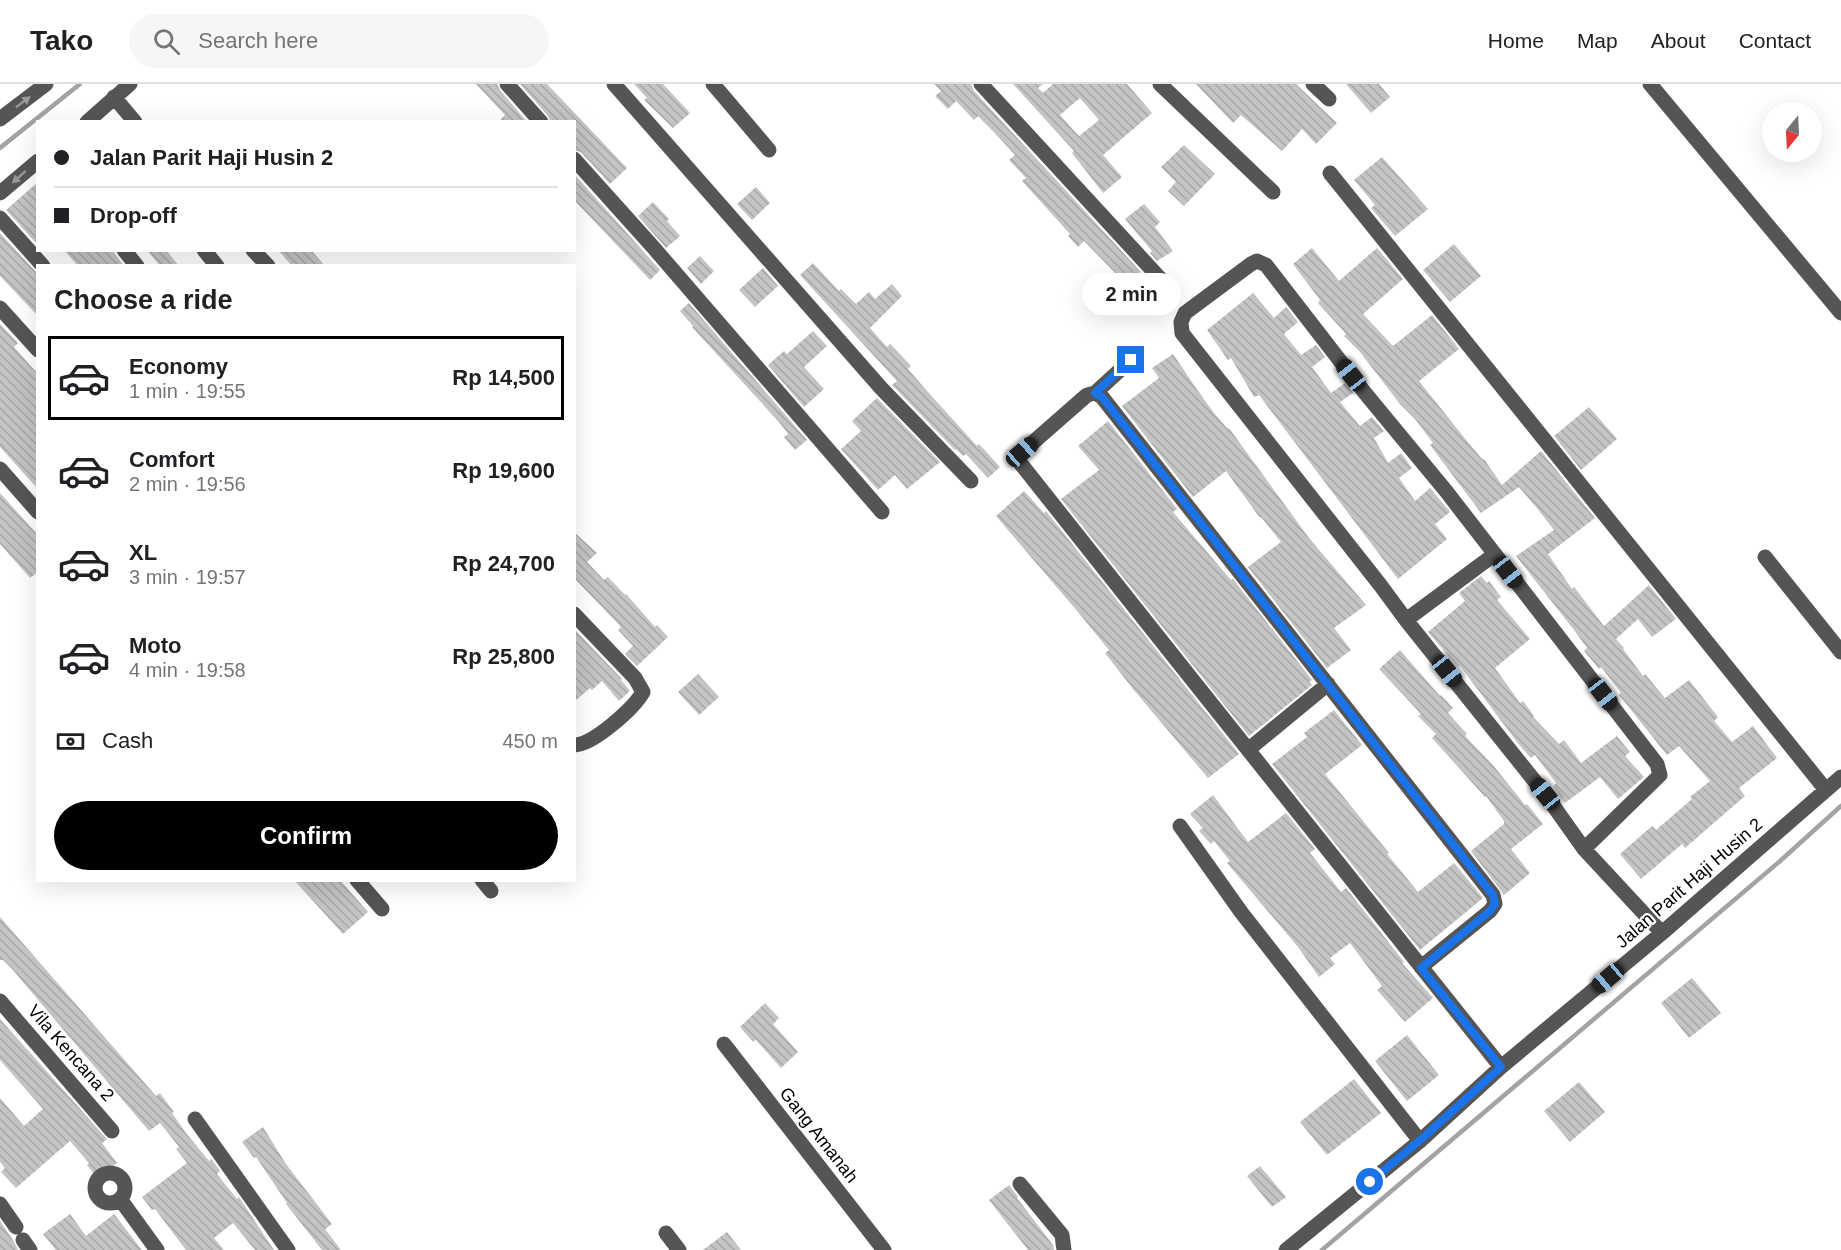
<!DOCTYPE html>
<meta charset="utf-8">
<style>
body{margin:0;font-family:Helvetica,sans-serif;background:#f6f6f6;color:#202124;height:100vh;display:flex;flex-direction:column;font-size:22px;white-space:nowrap}
*{box-sizing:border-box;margin:0}
p{font-size:20px;color:#757577}
.icon{flex:none;width:33px;height:33px;fill:none;stroke:currentColor;stroke-width:2;stroke-linecap:round;stroke-linejoin:round}
.map{position:relative;flex:1;overflow:hidden}
.details{position:absolute;left:36px;top:180px;width:540px;height:618px;display:flex;flex-direction:column;background:#fff;border-radius:0px;box-shadow:0 6px 24px #0002}
.details>*{flex:none}
.banner{position:absolute;left:36px;top:36px;width:540px;height:132px;border-radius:0px;box-shadow:0 6px 24px #0002;display:grid;align-content:center;height:132px;padding:0 18px;background:#fff}
.needle{width:39px;rotate:198deg}
.controls{position:absolute;left:1762px;top:18px;display:grid;gap:12px}
.controls a{display:grid;place-items:center;width:60px;height:60px;border-radius:50%;background:#fff;box-shadow:0 6px 24px #0002;font-size:30px}
.end{position:absolute;width:27px;height:27px;margin:-14px;border:8px solid #1a73e8;background:#fff;box-shadow:0 0 0 3px #fff}
.from{border-radius:50%}
.bubble{position:absolute;height:42px;border-radius:21px;background:#fff;box-shadow:0 6px 24px #0002;font-size:20px;font-weight:800;line-height:42px;text-align:center}
.car{position:absolute;width:18px;height:36px;margin:-18px -9px;border-radius:8px;box-shadow:0 0 4px 2px #0007;background:linear-gradient(#222 24%,#8ab4d8 0 40%,#222 0 76%,#8ab4d8 0 86%,#222 0)}
.banner b{display:flex;align-items:center;gap:21px;height:57px;font-size:22px}
.banner b+b{border-top:2px solid #e0e0e0}
.banner i{width:15px;height:15px;background:#202124}
ul{padding:0;list-style:none}
li{display:flex;align-items:center;gap:18px;height:84px;margin:0 12px 9px;padding:0 6px;border:3px solid transparent;border-radius:0px}
li div{flex:1}
li b{display:block;font-size:22px}
li em{font-style:normal;font-weight:800}
li.on{border-color:#000}
li>.icon{width:54px;height:54px;stroke-width:1.5}
h2{padding:0 18px;font-size:27px;line-height:72px}
.pay{display:flex;align-items:center;gap:15px;height:66px;padding:0 18px;font-size:22px}
.pay p{margin-inline-start:auto}
.cta{display:flex;gap:12px;margin-top:auto;padding:12px 18px}
.cta a{flex:1;height:69px;border-radius:36px;background:#000;color:#fff;font-size:24px;font-weight:800;line-height:69px;text-align:center}
header{display:flex;align-items:center;gap:36px;box-sizing:border-box;height:84px;padding:0 30px;background:#fff;border-bottom:2px solid #e0e0e0}
header strong{font-size:28px}
nav{display:flex;gap:33px;margin-inline-start:auto;font-size:21px}
.search{width:420px;height:54px;background:#f6f6f6;display:flex;align-items:center;gap:15px;box-sizing:border-box;padding:0 21px;border-radius:33px;color:#757577;font-size:22px}
.map>svg:first-child{display:block}
.lines{fill:none;stroke-linecap:round;stroke-linejoin:round}
.stream{stroke:#a3a3a3;stroke-width:4.5}
.building{fill:url(#building-back-hatch);fill-rule:evenodd}
.minor{stroke:#555;stroke-width:15}
.oneway{fill:#999}
.route{stroke:#1a73e8;stroke-width:8}
.labels{text-anchor:middle;dominant-baseline:central;stroke-width:4.5;stroke-linejoin:round;paint-order:stroke}
.street-label{font-size:18px;fill:#000;stroke:#fff}
</style>
<header>
<strong>Tako</strong>
<div class="search"><svg class="icon" aria-label="search" viewBox="0 0 24 24"><circle cx="10" cy="10" r="6"/><path d="M15 15l6 6"/></svg>Search here</div>
<nav><a>Home</a><a>Map</a><a>About</a><a>Contact</a></nav>
</header>
<div class="map">
<svg width="1841" height="1166" viewBox="0 0 1841 1166">
<defs>
<pattern id="building-back-hatch" width="6" height="6" patternUnits="userSpaceOnUse" patternTransform="scale(1.5)"><rect width="6" height="6" fill="#c4c4c4"/><path d="M-1 5l2 2M0 0l6 6M5-1l2 2" fill="none" stroke="#a7a7a7"/></pattern>
</defs>
<rect width="100%" height="100%" fill="#fff"/>
<g class="lines">
<path class="stream" d="M0 64 80 0
M1322 1166 1779 778 1841 722"/>
</g>
<path class="building" d="M476 0H497L500 6 527 38H498L505 31Z
M520 0H547L627 84 610 100 581 68 574 66V38H551L548 32Z
M634 0H663L690 29 673 44 644 16 647 14Z
M934 0H971L974 7 1141 188 1139 190 1161 213 1148 226 1131 209 1125 214 1114 201 1121 195 1084 157 1078 163 1068 152 1070 150 1022 97 1026 94 1009 76 1015 71 993 47 978 32 974 36 956 17 948 25 935 12 941 7Z
M1013 0H1043L1038 4 1043 9 1053 0H1127L1152 29 1103 71 1122 93 1103 109 1072 69 1074 67ZM1080 14 1099 36 1079 52 1060 31Z
M1196 0H1296L1337 39 1316 60 1302 45 1282 67 1241 31 1233 39Z
M1346 0H1379L1390 13 1371 29Z
M1184 61 1215 90 1184 122 1168 107 1176 98 1161 83Z
M1382 73 1428 125 1395 152 1371 124 1375 121 1354 96Z
M574 90 660 186 650 196 574 116Z
M38 98V161L6 126Z
M756 103 770 119 752 136 737 120Z
M653 118 669 135 667 137 680 152 666 164 638 132Z
M1144 120 1160 138 1155 143 1173 167 1157 177 1150 169 1152 167 1125 135Z
M0 149 38 190V232L0 192Z
M1454 160 1481 192 1450 218 1423 186Z
M1312 164 1339 197 1377 164 1403 195 1363 230 1393 262 1432 231 1459 265 1419 297 1467 357 1483 376 1484 375 1502 401 1541 367 1595 434 1548 470 1572 505 1574 503 1604 542 1649 501 1676 535 1652 553 1638 535 1616 555 1624 564 1623 565 1643 592 1645 590 1665 614 1689 596 1718 633 1714 637 1732 658 1753 642 1777 674 1739 704 1745 712 1685 764 1682 760 1641 795 1620 770 1652 742 1656 746 1692 715 1690 713 1710 697 1679 662 1667 671 1619 611 1621 609 1601 583 1599 585 1584 567 1587 564 1574 546 1516 472 1554 446 1536 423 1519 403 1481 429 1430 361 1433 359 1415 335 1400 320 1360 268 1344 252 1346 250 1318 219 1320 216 1293 180Z
M64 166H112L124 182H78Z
M147 166H166L179 182H160Z
M278 166H311L325 182H292Z
M700 172 714 187 701 200 687 184Z
M813 179 839 207 841 205 856 220 869 208 875 215 892 200 902 212 870 244 887 263 890 260 911 282 908 285 927 307 977 362 979 360 1000 383 988 394 966 370 963 372 956 365 955 366 892 301 897 297 800 191Z
M763 184 778 202 755 223 739 206Z
M1253 209 1274 234 1286 223 1298 238 1284 250 1301 271 1316 261 1325 273 1312 283 1331 309 1345 299 1353 309 1340 318 1360 342 1372 333 1384 347 1374 354 1388 379 1401 369 1412 384 1399 394 1415 417 1430 404 1450 428 1435 440 1447 455 1398 495 1259 311 1254 313 1231 274 1228 276 1207 246Z
M689 219 807 356 795 366 784 353 788 350 779 338 692 243 693 242 680 227Z
M0 240 18 259 14 263 38 290V405L0 363Z
M813 247 827 262 804 283 824 305 804 323 768 281 784 267 787 270Z
M1173 270 1196 304 1214 329 1228 345 1229 344 1309 454 1366 521 1334 544 1351 566 1327 584 1248 483 1281 458 1261 433 1260 434 1226 387 1193 413 1122 322 1159 294 1152 284Z
M877 314 940 378 907 405 895 391 878 406 841 365 861 347 852 337Z
M1589 323 1617 355 1581 386 1554 352Z
M1108 337 1177 425 1173 428 1231 496 1233 495 1312 596 1309 598 1312 601 1249 652 1061 415 1099 386 1078 362Z
M1024 407 1044 429 1046 427 1239 670 1208 694 1133 605 1105 569 1109 566 1078 528 996 432Z
M0 409 38 451V488L30 494 0 460Z
M574 448 597 469 587 478 604 496 608 493 625 511 626 510 655 543 657 541 668 553 637 582 625 570 633 562 618 546 621 543 574 494Z
M1481 492 1487 499 1489 497 1501 513 1497 516 1530 555 1495 584 1520 619 1523 617 1534 632 1533 633 1559 660 1564 656 1581 679 1617 652 1630 668 1625 672 1644 693 1618 715 1600 693 1565 719 1553 702 1556 699 1535 671 1531 674 1520 662 1460 582 1458 583 1428 548 1465 517 1459 509Z
M574 545 622 595 621 596 630 607 619 617 602 597 592 606 590 604 574 618Z
M1400 566 1440 612 1441 611 1453 624 1448 629 1467 650 1465 652 1493 681 1525 721 1527 720 1543 740 1511 765 1530 789 1504 811 1471 767 1504 740V737L1486 712 1485 713 1432 654 1436 650 1418 632 1421 630 1379 585Z
M698 590 719 613 699 631 678 608Z
M1334 626 1362 661 1325 690 1389 769 1387 770 1418 808 1454 779 1483 814 1420 866 1272 680 1307 653 1304 649Z
M1213 711 1248 758 1286 729 1315 765 1310 769 1341 808 1346 804 1404 878 1402 879 1433 914 1405 938 1377 906 1382 902 1350 859 1330 874 1335 880 1319 893 1298 863 1227 779 1230 777 1214 757 1211 760 1199 747 1203 744 1190 730Z
M294 796H340L368 828 343 850Z
M0 833 156 1012 160 1009 174 1028 172 1029 186 1049 209 1077 211 1075 218 1084 220 1087 217 1090 237 1115 239 1113 274 1166H255L233 1139 214 1154 224 1166H186L155 1125 152 1126 142 1113 187 1079 176 1065 179 1063 160 1039 149 1047 12 885 3 876H0Z
M1692 894 1721 929 1689 954 1661 919Z
M765 919 779 934 773 940 798 968 781 984 756 956 753 958 740 943Z
M0 935 107 1055 102 1059 117 1079 97 1094 87 1081 89 1079 70 1057 16 1104 1 1088 5 1084 0 1078V1014L24 1042 43 1025 0 976Z
M1407 951 1439 991 1407 1017 1375 977Z
M1354 995 1381 1029 1327 1071 1300 1038Z
M1579 998 1605 1028 1570 1058 1544 1027Z
M263 1043 286 1080 332 1140 325 1145 341 1166H322L286 1120 287 1119 256 1073 254 1074 242 1058Z
M1260 1082 1286 1113 1272 1123 1247 1092Z
M1009 1101 1018 1113 1017 1114 1053 1161 1054 1166H1028L989 1116Z
M70 1130 86 1152 114 1130 142 1166H56L43 1150Z
M0 1137 13 1156 18 1166H0Z
M727 1148 741 1166H703Z"/>
<g class="lines">
<path class="minor" d="M507 0 541 38
M614 0 881 304 971 397
M713 0 769 66
M981 0 1167 202
M1160 0 1273 108
M1313 0 1329 15
M1650 0 1841 229
M114 13 135 38
M0 35 46 0
M87 38 130 0
M574 75 653 163 882 428
M1330 89 1826 706
M0 109 38 77
M0 134 43 182
M124 166 137 182
M204 166 217 182
M253 166 268 182
M0 224 38 266
M1095 309 1131 276
M0 385 38 428
M1765 473 1841 568
M574 530 635 594 643 608C634 624 593 661 574 661
M1406 536 1495 470
M1249 665 1328 600
M1180 742 1241 828 1420 1057
M1584 765 1660 691 1657 680 1446 407 1365 309 1266 181 1257 177 1251 180 1185 229 1181 238 1182 249 1381 502 1406 536 1545 710 1584 765 1662 849
M357 796 382 825
M482 796 491 807
M1421 883 1490 827 1495 820 1493 811 1102 313 1095 309 1087 311 1022 368 1019 374 1021 380C1181 581 1340 783 1501 983
M0 917 112 1047
M724 960 884 1166
M195 1035 288 1166
M95 1104a15 15 0 1 1 30 0a15 15 0 1 1-30 0Z
M1020 1100 1062 1151 1064 1166
M120 1115 157 1166
M0 1120 16 1143
M666 1149 679 1166
M23 1156 30 1166
M1286 1166 1420 1057 1501 983 1662 849 1841 693"/>
</g>
<defs><path id="oneway-solid" d="M-6-.8H1V-3.2L6.5 0L1 3.2V.8H-6Z" transform="scale(1.5)"/></defs>
<g class="oneway">
<use href="#oneway-solid" transform="translate(23 18) rotate(-37)"/>
<use href="#oneway-solid" transform="translate(19 93) rotate(138)"/>
</g>
<g class="lines">
<path class="route" d="M1131 276 1095 309 1102 313 1493 811 1495 820 1490 827 1421 884 1501 983 1425 1052 1370 1098"/>
</g>
<g class="labels">
<g class="street-label">
<text transform="translate(1689 799) rotate(-41)">Jalan Parit Haji Husin 2</text>
<text transform="translate(71 969) rotate(49)">Vila Kencana 2</text>
<text transform="translate(819 1051) rotate(52)">Gang Amanah</text>
</g>
</g>
</svg>
<div class="controls">
<a><svg class="needle" viewBox="-14 -14 28 28"><path d="M0-13l5 13h-10z" fill="#e53935"/><path d="M0 13l5-13h-10z" fill="#757577"/></svg></a>
</div>
<i class="end from" style="left:1370px;top:1098px"></i>
<i class="end" style="left:1131px;top:276px"></i>
<div class="bubble" style="left:1082px;top:189px;width:99px">2 min</div>
<i class="car" style="left:1351px;top:291px;rotate:322deg"></i>
<i class="car" style="left:1022px;top:368px;rotate:49deg"></i>
<i class="car" style="left:1508px;top:488px;rotate:142deg"></i>
<i class="car" style="left:1447px;top:587px;rotate:141deg"></i>
<i class="car" style="left:1603px;top:610px;rotate:142deg"></i>
<i class="car" style="left:1545px;top:710px;rotate:321deg"></i>
<i class="car" style="left:1608px;top:894px;rotate:230deg"></i>
<div class="banner">
<b><i class="from"></i>Jalan Parit Haji Husin 2</b>
<b><i></i>Drop-off</b>
</div>
<section class="details">
<h2>Choose a ride</h2>
<ul>
<li class="on"><svg class="icon" aria-label="car" viewBox="0 0 24 24"><path d="M5 17H2v-5l4-1 3-4h7l3 4 3 1v5h-3M9 17h6M6 11h13"/><circle cx="7" cy="17" r="2"/><circle cx="17" cy="17" r="2"/></svg><div><b>Economy</b><p>1 min · 19:55</p></div><em>Rp 14,500</em></li>
<li><svg class="icon" aria-label="car" viewBox="0 0 24 24"><path d="M5 17H2v-5l4-1 3-4h7l3 4 3 1v5h-3M9 17h6M6 11h13"/><circle cx="7" cy="17" r="2"/><circle cx="17" cy="17" r="2"/></svg><div><b>Comfort</b><p>2 min · 19:56</p></div><em>Rp 19,600</em></li>
<li><svg class="icon" aria-label="car" viewBox="0 0 24 24"><path d="M5 17H2v-5l4-1 3-4h7l3 4 3 1v5h-3M9 17h6M6 11h13"/><circle cx="7" cy="17" r="2"/><circle cx="17" cy="17" r="2"/></svg><div><b>XL</b><p>3 min · 19:57</p></div><em>Rp 24,700</em></li>
<li><svg class="icon" aria-label="car" viewBox="0 0 24 24"><path d="M5 17H2v-5l4-1 3-4h7l3 4 3 1v5h-3M9 17h6M6 11h13"/><circle cx="7" cy="17" r="2"/><circle cx="17" cy="17" r="2"/></svg><div><b>Moto</b><p>4 min · 19:58</p></div><em>Rp 25,800</em></li>
</ul>
<div class="pay"><svg class="icon" aria-label="cash" viewBox="0 0 24 24"><path d="M3 7h18v10H3z"/><circle cx="12" cy="12" r="2"/></svg>Cash<p>450 m</p></div>
<div class="cta"><a>Confirm</a></div>
</section>
</div>
